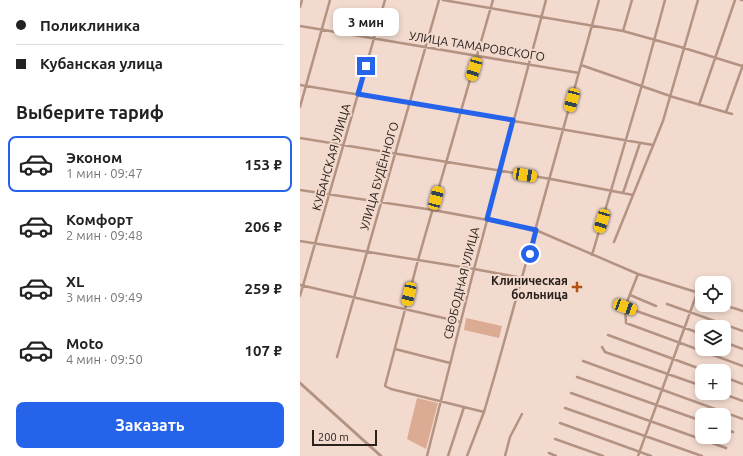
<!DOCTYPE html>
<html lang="ru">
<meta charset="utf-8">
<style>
body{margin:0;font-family:Ubuntu,sans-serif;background:#f2f2f2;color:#222;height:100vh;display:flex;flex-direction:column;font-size:15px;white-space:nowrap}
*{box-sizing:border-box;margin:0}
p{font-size:13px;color:#767676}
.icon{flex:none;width:22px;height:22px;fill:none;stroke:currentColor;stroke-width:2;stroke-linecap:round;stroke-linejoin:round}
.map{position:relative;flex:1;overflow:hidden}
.drawer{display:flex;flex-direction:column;background:#fff;width:300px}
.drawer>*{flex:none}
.guide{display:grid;align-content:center;height:88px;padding:0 16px;background:#fff}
.tools{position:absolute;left:395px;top:276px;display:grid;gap:8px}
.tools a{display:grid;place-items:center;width:36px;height:36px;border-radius:8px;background:#fff;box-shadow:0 2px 6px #0003;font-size:20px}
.scale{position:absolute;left:12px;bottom:10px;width:65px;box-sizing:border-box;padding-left:4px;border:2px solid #2a211c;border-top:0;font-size:11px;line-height:14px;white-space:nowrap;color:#2a211c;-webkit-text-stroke:3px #f2dace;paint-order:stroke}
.end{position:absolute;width:18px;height:18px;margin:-9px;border:5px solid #2563eb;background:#fff;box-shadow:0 0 0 2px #fff}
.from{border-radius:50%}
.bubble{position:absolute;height:28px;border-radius:8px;background:#fff;box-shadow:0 2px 6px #0003;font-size:13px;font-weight:600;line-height:28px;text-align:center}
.car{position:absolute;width:12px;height:24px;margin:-12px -6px;border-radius:5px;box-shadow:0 0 3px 1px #0007;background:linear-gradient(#f5c518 24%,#345 0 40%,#f5c518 0 76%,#345 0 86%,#f5c518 0)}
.guide b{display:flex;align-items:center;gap:14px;height:38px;font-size:15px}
.guide b+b{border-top:1px solid #e0e0e0}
.guide i{width:10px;height:10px;background:#222}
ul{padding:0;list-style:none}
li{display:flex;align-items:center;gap:12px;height:56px;margin:0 8px 6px;padding:0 8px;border:2px solid transparent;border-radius:8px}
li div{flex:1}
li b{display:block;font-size:15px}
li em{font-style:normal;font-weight:600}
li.selected{border-color:#2563eb}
li>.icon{width:36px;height:36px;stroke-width:1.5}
h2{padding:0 16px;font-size:18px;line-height:48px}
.button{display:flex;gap:8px;margin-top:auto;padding:8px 16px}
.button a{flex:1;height:46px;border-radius:8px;background:#2563eb;color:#fff;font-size:16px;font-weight:600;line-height:46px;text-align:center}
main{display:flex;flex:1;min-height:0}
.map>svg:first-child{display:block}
.green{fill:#dbab93}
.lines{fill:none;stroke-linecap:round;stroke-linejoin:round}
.minor{stroke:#b49382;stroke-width:2.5}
.tertiary{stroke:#b49382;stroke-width:3}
.route{stroke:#2563eb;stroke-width:5}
.poi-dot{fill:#b45310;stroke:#f2dace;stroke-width:1.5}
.labels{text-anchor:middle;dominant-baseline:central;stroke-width:4;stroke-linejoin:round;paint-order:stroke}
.street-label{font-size:12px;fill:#2a211c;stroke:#f2dace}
.poi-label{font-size:12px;font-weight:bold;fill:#2a211c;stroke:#f2dace;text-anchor:end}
</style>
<main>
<section class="drawer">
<div class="guide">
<b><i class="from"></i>Поликлиника</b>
<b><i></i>Кубанская улица</b>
</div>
<h2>Выберите тариф</h2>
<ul>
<li class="selected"><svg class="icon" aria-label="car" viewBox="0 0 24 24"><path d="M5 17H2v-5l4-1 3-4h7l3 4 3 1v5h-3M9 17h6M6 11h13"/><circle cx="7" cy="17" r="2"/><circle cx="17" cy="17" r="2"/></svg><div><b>Эконом</b><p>1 мин · 09:47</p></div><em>153 ₽</em></li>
<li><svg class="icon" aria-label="car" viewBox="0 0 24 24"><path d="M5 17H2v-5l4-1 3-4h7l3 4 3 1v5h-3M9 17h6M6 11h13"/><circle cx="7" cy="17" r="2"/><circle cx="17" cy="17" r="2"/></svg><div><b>Комфорт</b><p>2 мин · 09:48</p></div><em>206 ₽</em></li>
<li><svg class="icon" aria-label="car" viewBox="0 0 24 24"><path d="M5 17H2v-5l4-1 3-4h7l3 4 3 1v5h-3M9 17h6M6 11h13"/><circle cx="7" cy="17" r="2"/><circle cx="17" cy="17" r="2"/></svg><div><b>XL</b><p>3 мин · 09:49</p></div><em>259 ₽</em></li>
<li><svg class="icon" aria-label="car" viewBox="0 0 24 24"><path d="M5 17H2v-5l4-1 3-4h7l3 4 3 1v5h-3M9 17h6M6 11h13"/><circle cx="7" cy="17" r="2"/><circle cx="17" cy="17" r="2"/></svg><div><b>Moto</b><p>4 мин · 09:50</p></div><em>107 ₽</em></li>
</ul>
<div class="button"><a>Заказать</a></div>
</section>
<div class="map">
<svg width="443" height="456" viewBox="0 0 443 456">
<rect width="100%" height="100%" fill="#f2dace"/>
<path class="green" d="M166 318 202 326 199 338 164 330Z
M117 398 138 403 126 449 107 439Z"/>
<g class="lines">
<path class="minor" d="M143 0 323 31 384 48 442 66
M441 0H443
M0 7 2 0
M0 26 279 73
M323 31 332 0
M281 65 373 97 432 114
M0 85 109 103 353 145
M399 105 435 0
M0 107 30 0
M426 112 443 65
M0 138 251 179 333 195
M0 190 133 210 231 228 338 274 396 292V296L402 298
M323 193 340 143
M0 241 174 269 223 278
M314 242 363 121 398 0
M292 255 342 85 365 0
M338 274 325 307 326 323 443 366
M0 285 161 322
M330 295 356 306
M0 296 85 0
M367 304 443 331
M424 305 443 311
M325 307 402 334
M308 335 406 371
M424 342 443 349
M302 347 305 352 402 386
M95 349 150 363
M37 357 139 0
M283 361 443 419
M277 377 402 421
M424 377 443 384
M271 393 426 448
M421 393 443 401
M265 408 402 456
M184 412 91 389 85 386 118 260 193 0
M260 423 351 456
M424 429 433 432
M255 439 303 456
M249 453 256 456
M127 456 174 269 246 0
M148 456 164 407
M167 456 184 412 196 371 299 0
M205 456 210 437 222 414
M338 456 396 296"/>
<path class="tertiary" d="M0 383 81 456"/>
</g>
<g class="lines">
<path class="route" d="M66 66 58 94 213 120 187 219 236 230 230 254"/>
</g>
<path class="poi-dot" d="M275 281h4v4h4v4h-4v4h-4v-4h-4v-4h4z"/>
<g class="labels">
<g class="street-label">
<text transform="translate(177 46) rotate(9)">УЛИЦА ТАМАРОВСКОГО</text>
<text transform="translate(31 157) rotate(-74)">КУБАНСКАЯ УЛИЦА</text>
<text transform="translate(79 176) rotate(-74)">УЛИЦА БУДЁННОГО</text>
<text transform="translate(161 283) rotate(-76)">СВОБОДНАЯ УЛИЦА</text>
</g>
<g class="poi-label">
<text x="268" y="280">Клиническая<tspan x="268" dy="14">больница</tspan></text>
</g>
</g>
</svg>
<div class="tools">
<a><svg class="icon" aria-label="locate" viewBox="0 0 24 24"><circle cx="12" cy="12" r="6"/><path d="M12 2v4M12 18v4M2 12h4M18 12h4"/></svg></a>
<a><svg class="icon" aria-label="layers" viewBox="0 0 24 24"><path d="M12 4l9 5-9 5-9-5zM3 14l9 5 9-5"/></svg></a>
<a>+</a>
<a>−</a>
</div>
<div class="scale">200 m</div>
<i class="end from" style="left:230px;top:254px"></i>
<i class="end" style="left:66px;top:66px"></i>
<div class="bubble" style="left:33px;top:8px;width:66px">3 мин</div>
<i class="car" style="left:174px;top:69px;rotate:197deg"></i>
<i class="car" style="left:272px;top:100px;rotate:195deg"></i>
<i class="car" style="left:225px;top:175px;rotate:99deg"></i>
<i class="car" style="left:136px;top:198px;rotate:15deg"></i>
<i class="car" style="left:302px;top:221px;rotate:197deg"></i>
<i class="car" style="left:109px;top:294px;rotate:193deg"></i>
<i class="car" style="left:325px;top:307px;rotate:110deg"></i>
</div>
</main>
